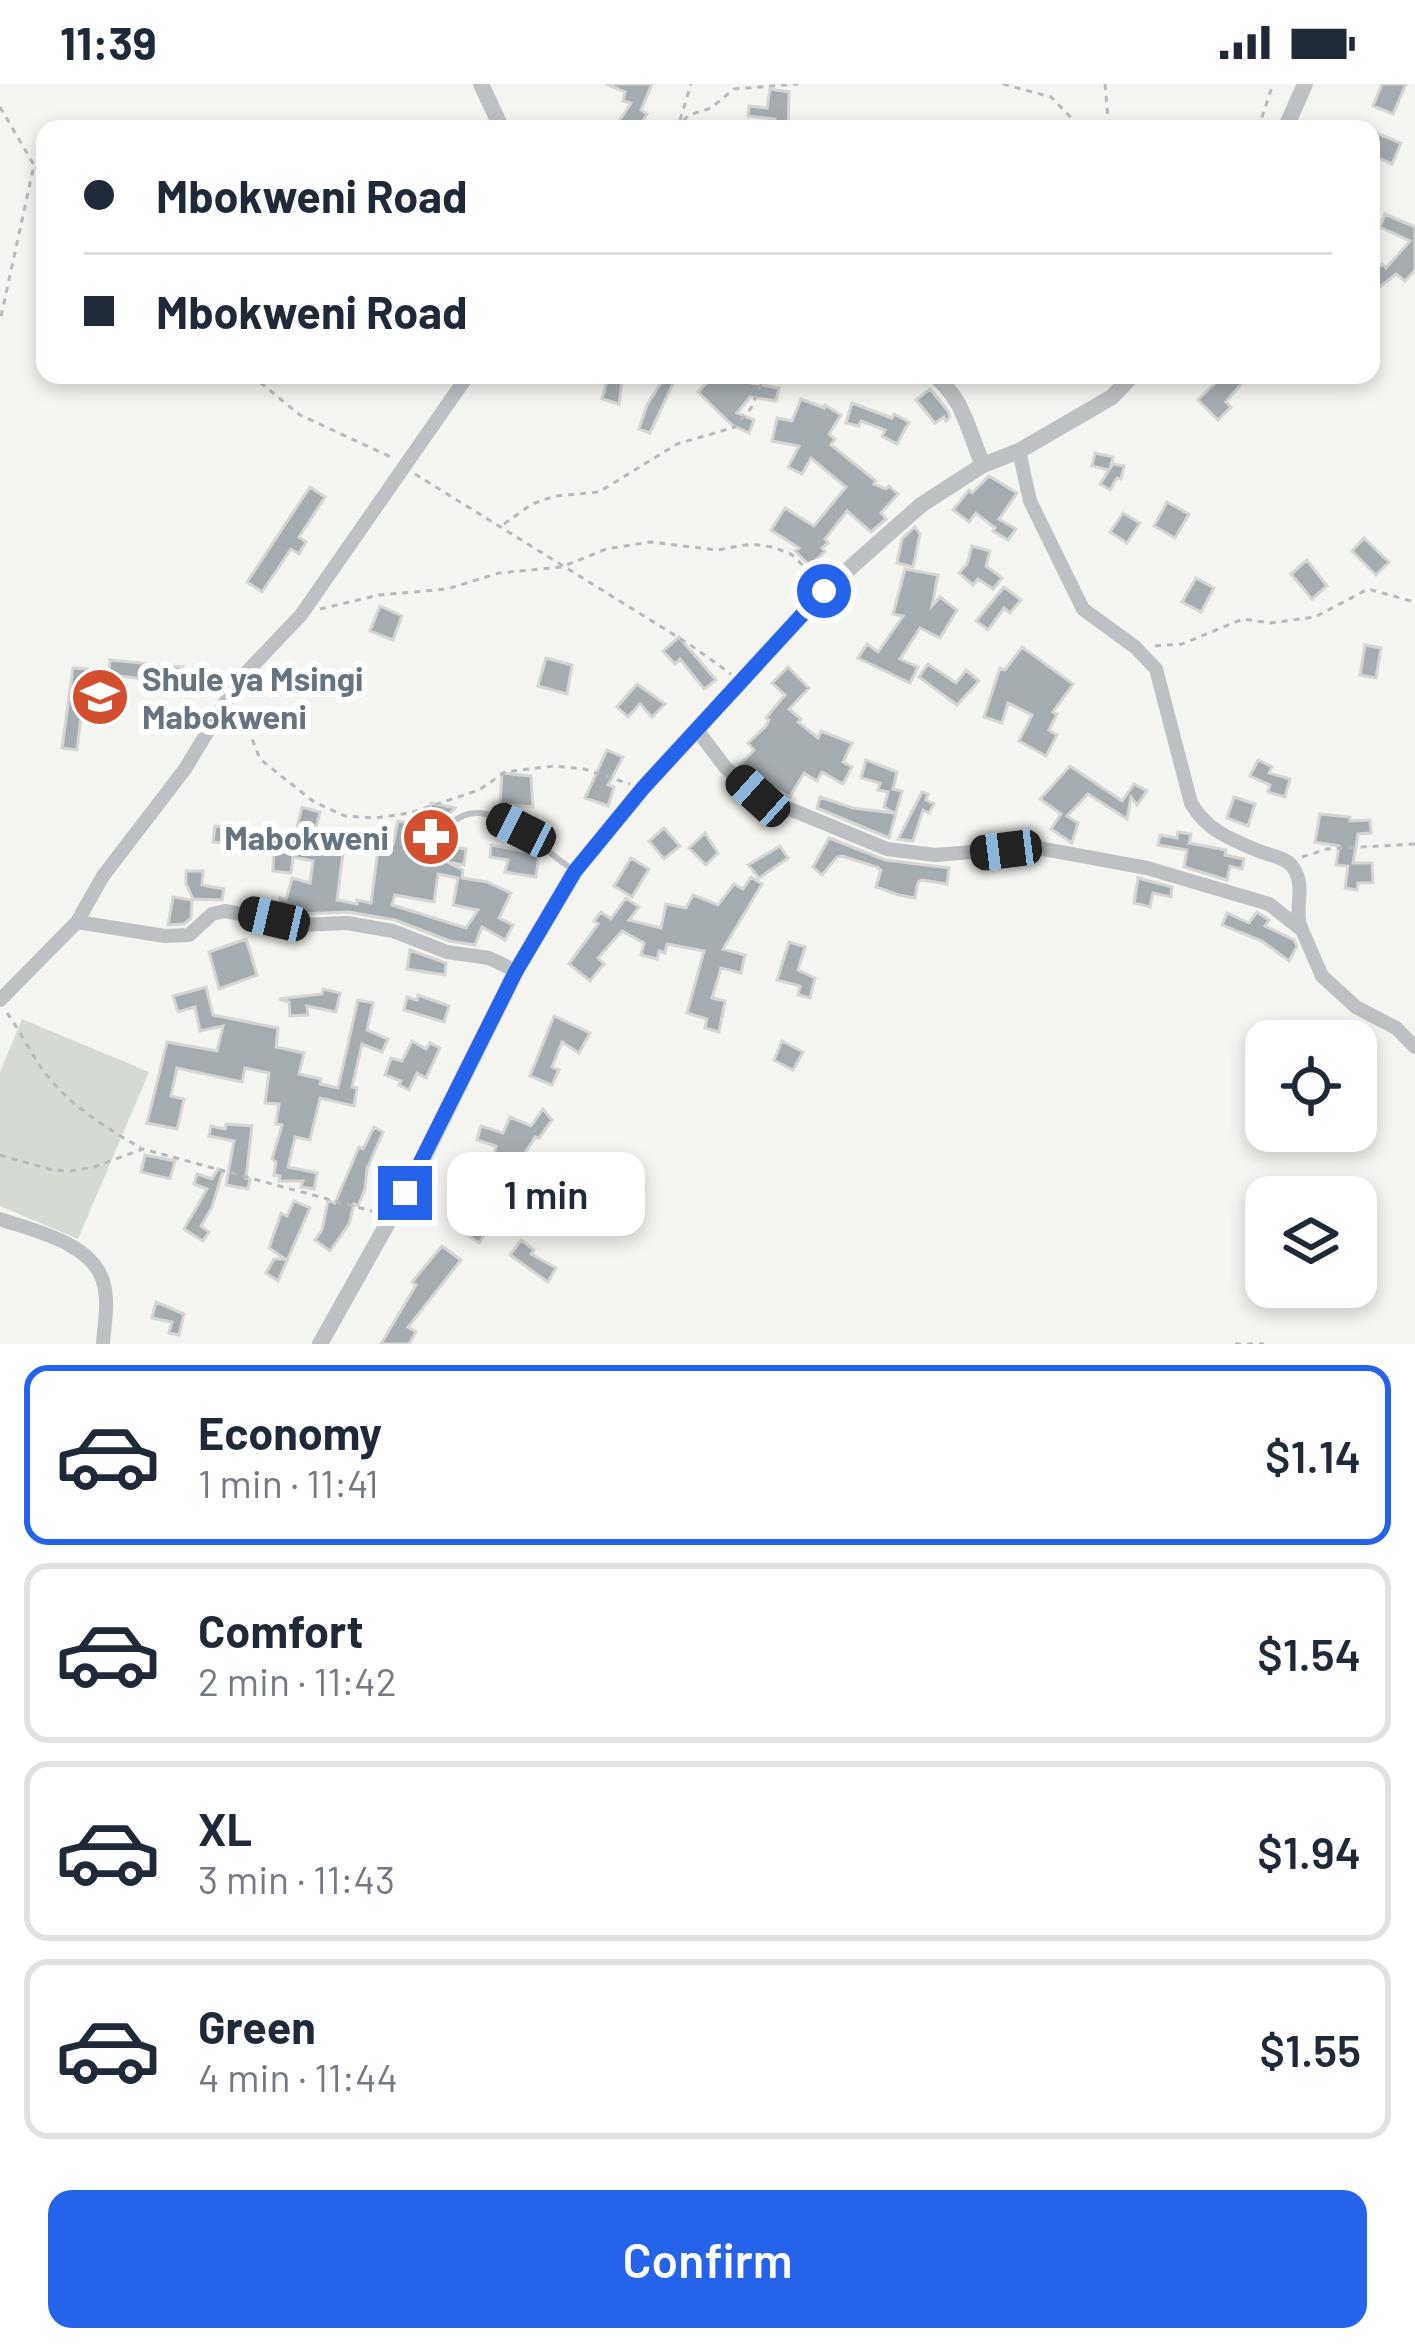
<!DOCTYPE html>
<meta charset="utf-8">
<style>
body{margin:0;font-family:Barlow,sans-serif;background:#f6f6f7;color:#1f2937;height:100vh;display:flex;flex-direction:column;font-size:45px;white-space:nowrap}
*{box-sizing:border-box;margin:0}
p{font-size:39px;color:#747a83}
.icon{flex:none;width:66px;height:66px;fill:none;stroke:currentColor;stroke-width:2;stroke-linecap:round;stroke-linejoin:round}
.map{position:relative;height:1260px;overflow:hidden}
.details{display:flex;flex-direction:column;background:#fff;flex:1}
.details>*{flex:none}
.guide{position:absolute;left:36px;top:36px;width:1344px;height:264px;border-radius:24px;box-shadow:0 6px 18px #0003;display:grid;align-content:center;height:264px;padding:0 48px;background:#fff}
.tools{position:absolute;left:1245px;top:936px;display:grid;gap:24px}
.tools a{display:grid;place-items:center;width:132px;height:132px;border-radius:24px;background:#fff;box-shadow:0 6px 18px #0003;font-size:60px}
.end{position:absolute;width:54px;height:54px;margin:-27px;border:15px solid #2563eb;background:#fff;box-shadow:0 0 0 6px #fff}
.from{border-radius:50%}
.bubble{position:absolute;height:84px;border-radius:24px;background:#fff;box-shadow:0 6px 18px #0003;font-size:39px;font-weight:600;line-height:84px;text-align:center}
.car{position:absolute;width:36px;height:72px;margin:-36px -18px;border-radius:15px;box-shadow:0 0 9px 3px #0007;background:linear-gradient(#222 24%,#8ab4d8 0 40%,#222 0 76%,#8ab4d8 0 86%,#222 0)}
.guide b{display:flex;align-items:center;gap:42px;height:114px;font-size:45px}
.guide b+b{border-top:3px solid #e0e1e3}
.guide i{width:30px;height:30px;background:#1f2937}
ul{padding:21px 0 0;list-style:none}
li{display:flex;align-items:center;gap:36px;height:180px;margin:0 24px 18px;padding:0 24px;border:6px solid #e0e1e3;border-radius:24px}
li div{flex:1}
li b{display:block;font-size:45px}
li em{font-style:normal;font-weight:600}
li.selected{border-color:#2563eb}
li>.icon{width:108px;height:108px;stroke-width:1.5}
.cta{display:flex;gap:24px;margin-top:auto;padding:24px 48px}
.cta a{flex:1;height:138px;border-radius:24px;background:#2563eb;color:#fff;font-size:48px;font-weight:600;line-height:138px;text-align:center}
.status{display:flex;justify-content:space-between;align-items:center;height:84px;padding:0 60px;background:#fff;direction:ltr}
.status svg{height:33px;fill:currentColor}
.map>svg:first-child{display:block}
.green{fill:#d5dad2}
.building{fill:#a4acb0;stroke:#d5d5d3;stroke-width:3;fill-rule:evenodd}
.lines{fill:none;stroke-linecap:round;stroke-linejoin:round}
.path{stroke:#b7babc;stroke-width:3;stroke-dasharray:6 6;stroke-linecap:butt}
.service{stroke:#bdc1c4;stroke-width:6}
.minor{stroke:#bdc1c4;stroke-width:14}
.tertiary{stroke:#bdc1c4;stroke-width:16}
.route{stroke:#2563eb;stroke-width:15}
.labels{text-anchor:middle;dominant-baseline:central;stroke-width:12;stroke-linejoin:round;paint-order:stroke}
.poi-label{font-size:33px;font-weight:bold;fill:#65747f;stroke:#fff;text-anchor:start}
</style>
<div class="status"><b>11:39</b><svg viewBox="0 0 49 12"><path d="M0 12V9h3v3zM5 12V6h3v6zM10 12V3h3v9zM15 12V0h3v12zM26 1h20v11H26zM47 4h2v5h-2z"/></svg></div>
<div class="map">
<svg width="1415" height="1260" viewBox="0 0 1415 1260">
<rect width="100%" height="100%" fill="#f4f4f0"/>
<path class="green" d="M22 935 149 988 78 1155 0 1122V988Z"/>
<path class="building" d="M606 0H652L641 26 647 30 638 45H614L631 19 623 17 625 8Z
M1382 0H1406L1393 30 1373 22Z
M770 5 789 8 788 45H774L775 35 748 32 749 22 767 24Z
M1371 47 1401 59 1392 80 1371 71Z
M1385 130 1415 143V186L1405 197 1396 190 1371 210 1375 196 1371 190 1382 180 1386 184 1410 157 1380 143Z
M589 291H623L619 320 602 315 606 300Z
M666 291H677L650 349 639 345 647 321Z
M714 291H748L741 297 779 304 776 317 750 313 737 329 754 336 749 349 732 341 698 308Z
M1216 291H1230L1241 300 1226 318 1231 323 1218 336 1198 316 1214 300 1211 298Z
M930 305 948 327 950 333 946 337 944 333 935 339 916 316Z
M801 315 824 324 825 321 841 331 829 350 835 355 831 361 876 397 874 400 886 405 889 402 898 410 881 429 886 435 871 448 847 427 825 455 828 459 822 464 825 467 810 482 795 467 799 464 771 446 785 424 814 442 846 403 811 374 802 390 788 383 799 362 772 357 777 334 792 337Z
M852 319 892 334 894 330 909 338 897 360 882 352 885 346 861 337 859 342 846 339Z
M1095 369 1113 373 1110 384 1113 380 1124 382 1121 395 1117 394 1110 406 1100 400 1109 386 1092 382Z
M989 392 1017 409 999 435 1016 445 1008 456 993 447 995 444 976 429 969 438 953 426 969 406 972 409Z
M310 403 325 413 299 453 306 458 299 470 291 465 262 508 247 498Z
M1167 418 1189 430 1175 454 1154 442Z
M1123 429 1140 439 1127 459 1110 448Z
M915 443 920 450 913 483 897 479 902 455Z
M1364 454 1389 478 1376 491 1352 467Z
M972 462 990 467 986 482 1002 494 993 505 978 495 973 501 959 489 967 480Z
M1307 476 1327 502 1312 515 1291 490Z
M905 485 938 491 932 522 940 513 957 526 940 554 920 544 900 575 918 583 910 599 858 574 867 560 878 568 903 532 893 530Z
M1196 494 1214 504 1201 528 1182 518Z
M1004 503 1021 516 1010 529 1004 524 988 546 976 537Z
M380 522 402 532 393 556 370 547Z
M679 553 716 596 704 605 680 575 675 580 663 567Z
M1365 561 1381 564 1376 594 1360 591Z
M1022 563 1073 600 1053 628 1057 630 1049 646 1057 651 1046 672 1019 657 1032 631 1008 619 1002 639 984 633 1000 584 1005 586Z
M546 574 572 581 567 610 538 602Z
M110 576 183 583 181 599 109 591Z
M928 580 956 599 966 586 979 597 957 621 919 593Z
M788 583 809 604 789 625 801 635 798 638 818 654 821 647 852 659 843 678 852 683 843 700 822 688 817 697 804 689 790 713 755 694 740 681 754 666 748 659 766 642 769 636 766 634 785 611 772 599Z
M73 584 87 585 77 666 62 664Z
M637 600 665 620 652 633 640 620 628 633 617 623Z
M607 666 623 673 608 701 614 703 608 722 585 714Z
M866 676 897 688 893 705 902 707 889 754 817 724 820 713 853 724 894 729 884 723 888 708 878 706 880 699 861 694Z
M1258 676 1272 683 1269 689 1290 695 1285 713 1268 708 1270 701 1250 692Z
M1070 682 1122 717 1134 700 1147 707 1137 721 1131 713 1127 735 1088 710 1067 732 1078 739 1072 759 1051 745 1061 730 1040 715Z
M502 689 531 692 533 723 500 720Z
M922 708 928 710 926 716 934 720 929 729 923 726 913 757 898 755Z
M1234 713 1255 720 1248 742 1227 734Z
M431 719 455 724 444 735 441 755 448 756 447 762 466 765 464 781 447 778 463 786 462 794 487 798 511 809 499 834 513 841 505 856 482 843 475 861 450 857 395 836 348 828 300 830 277 825 280 814 286 816 292 794 310 799 313 777 293 773 291 789 273 787 274 756 293 760 302 723 320 728 312 760 332 763 335 745 352 749 349 762 344 761 337 816 357 820V816L371 819 379 758 393 761 398 737 427 742ZM438 790 458 794 453 821 478 826 466 844 392 821 395 811 434 818Z
M1320 730 1350 733V737L1370 736 1371 749 1358 750 1353 779H1372L1373 799H1358L1357 806 1345 804 1348 782 1336 781 1339 762 1315 758Z
M215 742 245 745 243 761 213 758Z
M664 744 680 762 664 775 649 757Z
M1178 748 1191 750 1189 759 1226 766 1225 771 1244 775 1242 785 1230 782 1227 796 1184 783 1187 766 1158 761 1160 751 1177 754Z
M705 749 718 769 706 781 689 764Z
M829 754 885 776 949 784 947 800 922 796 918 798 915 814 899 811 876 803 881 786 877 783 842 772 837 773 822 791 813 783Z
M491 761 539 770 536 793 505 788 508 776 490 773Z
M780 762 788 774 759 794 748 781Z
M631 774 649 785 632 813 614 802Z
M186 787H203L202 801 224 805 222 816 193 815 186 800Z
M751 793 762 800 723 865 745 871 741 889 721 884 712 914 725 917 719 948 705 944 707 935 687 929 704 867 667 860 665 869 659 867 657 875 641 871 644 859 622 847 598 874 604 880 590 897 569 880 598 840 594 837 601 828 611 835 626 814 639 823 629 836 661 844 666 820 686 824 693 811 718 821 734 800 743 805Z
M1138 794 1172 803 1171 813 1153 809 1150 823 1134 819Z
M173 813 192 816 191 834 184 840 168 841Z
M1257 828 1269 836 1265 842 1294 856 1297 862 1289 877 1262 857 1222 841 1227 829 1249 839Z
M246 855 257 891 219 905 209 868Z
M789 858 805 863 798 886 815 894 810 914 798 911 800 902 777 896Z
M410 866 446 879 445 891 407 885Z
M206 903 213 931 278 944 276 963 304 969 299 990 321 995 320 1000 338 1004 358 916 373 919 367 946 388 955 382 968 362 960 352 1003 357 1004 354 1022 320 1014 310 1056 295 1053 288 1083 317 1089 314 1105 301 1103 303 1097H279L280 1092 274 1091 276 1078 272 1075 282 1041 276 1040 279 1020 265 1019 269 989 245 984 242 998 177 984 171 1012 184 1015 177 1045 147 1039 167 958 217 967 223 942 200 947 195 923 178 928 173 912Z
M323 905 340 909 336 928 307 922 308 931 290 932 289 918 279 915 322 910Z
M418 911 449 922 444 938 404 926 407 913 417 916Z
M554 932 590 949 579 969 562 958 552 983 559 986 552 1001 530 992Z
M412 957 426 965 430 959 440 964 426 994 417 989 409 1006 399 1001 401 997 385 991 391 974 402 977Z
M782 957 803 968 793 986 774 976Z
M543 1025 552 1036 539 1054 535 1053 506 1100 489 1091 496 1062 477 1056 481 1042 503 1049 510 1033 531 1042Z
M226 1040 252 1042 246 1094 250 1095 248 1105 226 1101 234 1057 209 1052 211 1042 225 1045Z
M374 1043 383 1048 367 1085 365 1105 358 1122 354 1120 349 1140 330 1167 315 1156 322 1146 328 1117 335 1119 359 1063 363 1065Z
M145 1071 175 1077 170 1095 141 1088Z
M218 1085 223 1087 212 1123 201 1142 209 1148 203 1157 184 1145 207 1105 194 1100 197 1090 212 1095Z
M550 1097 564 1103 551 1140 528 1128 526 1133 510 1128 512 1120 503 1116 504 1112 539 1120Z
M477 1104 494 1116 475 1143 485 1150 479 1159 460 1146 476 1122 469 1117Z
M294 1117 310 1124 278 1197 266 1189 274 1175H285L269 1164 281 1129 287 1132Z
M521 1156 534 1166 531 1170 556 1184 548 1198 510 1171Z
M442 1162 461 1176 408 1243 416 1248 409 1260H381L416 1201 412 1198Z
M156 1218 184 1230 179 1251 169 1249 172 1238 152 1234Z"/>
<g class="lines">
<path class="path" d="M1003 0 1051 13 1082 45
M1105 0 1109 45
M0 23 34 81 0 237
M680 36 691 0
M675 45 689 31 711 24 734 5 798 0
M1258 45 1273 0
M36 83 45 97
M251 291 300 331 393 374
M415 390 689 560 731 590
M504 440 532 420 555 412 599 408 677 360 735 343 751 324 765 291
M320 525 379 511 447 505 499 489 562 483 606 465 650 458 717 466 751 460 772 463 791 470 817 495
M1155 562 1182 560 1243 535 1270 539 1315 533 1368 505 1415 518
M239 622 260 675 314 718 345 732 375 734 410 729 479 706 505 688 554 682 584 685 630 700
M1302 773 1327 765 1415 760
M7 929C20 947 30 968 43 986 67 1020 106 1044 141 1064
M0 1071 52 1086 70 1087 94 1083 143 1065 379 1129
M1235 1260H1264"/>
<path class="service" d="M451 740C486 704 540 765 572 785"/>
<path class="minor" d="M1019 367 1030 417 1083 525 1135 563 1156 585 1191 719C1206 746 1232 756 1259 767 1271 772 1285 773 1292 782 1308 802 1292 827 1302 846
M697 646 725 683 758 712 887 765 935 771 1033 763 1147 784 1269 820 1302 846 1322 892 1356 923 1396 944 1415 963
M77 838 165 852 189 851 212 830 225 827 299 841 347 839 393 847 447 868 489 874 516 887
M0 916 77 838 103 792 185 685 239 596 301 531 468 291
M0 1135C34 1147 95 1159 104 1201 109 1220 104 1241 103 1260"/>
<path class="tertiary" d="M481 0 502 45
M1285 45 1305 0
M934 291C964 315 968 347 983 381
M320 1260 418 1085 516 887 575 787 643 704 824 507 921 421 983 381 1019 367 1112 313 1133 291"/>
</g>
<g class="lines">
<path class="route" d="M405 1109 516 887 575 787 643 704 824 507"/>
</g>
<defs>
<g id="school-disc" transform="scale(3)"><circle r="9.5" fill="#d34f30" stroke="#fff"/><path d="M0-5L7-2L0 1L-7-2ZM-4 1L0 2.5L4 1V4Q0 6-4 4Z" fill="#fff"/></g>
<g id="pharmacy-disc" transform="scale(3)"><circle r="9.5" fill="#d34f30" stroke="#fff"/><path d="M-2-6h4v4h4v4h-4v4h-4v-4h-4v-4h4Z" fill="#fff"/></g>
</defs>
<g fill-rule="evenodd">
<use href="#school-disc" x="100" y="613"/>
<use href="#pharmacy-disc" x="431" y="753"/>
</g>
<g class="labels">
<g class="poi-label">
<text x="142" y="594">Shule ya Msingi<tspan x="142" dy="38">Mabokweni</tspan></text>
<text x="389" y="753" text-anchor="end">Mabokweni</text>
</g>
</g>
</svg>
<div class="tools">
<a><svg class="icon" aria-label="locate" viewBox="0 0 24 24"><circle cx="12" cy="12" r="6"/><path d="M12 2v4M12 18v4M2 12h4M18 12h4"/></svg></a>
<a><svg class="icon" aria-label="layers" viewBox="0 0 24 24"><path d="M12 4l9 5-9 5-9-5zM3 14l9 5 9-5"/></svg></a>
</div>
<i class="end from" style="left:824px;top:507px"></i>
<i class="end" style="left:405px;top:1109px"></i>
<div class="bubble" style="left:447px;top:1068px;width:198px">1 min</div>
<i class="car" style="left:758px;top:712px;rotate:312deg"></i>
<i class="car" style="left:521px;top:746px;rotate:297deg"></i>
<i class="car" style="left:1006px;top:766px;rotate:263deg"></i>
<i class="car" style="left:274px;top:835px;rotate:283deg"></i>
<div class="guide">
<b><i class="from"></i>Mbokweni Road</b>
<b><i></i>Mbokweni Road</b>
</div>
</div>
<section class="details">
<ul>
<li class="selected"><svg class="icon" aria-label="car" viewBox="0 0 24 24"><path d="M5 17H2v-5l4-1 3-4h7l3 4 3 1v5h-3M9 17h6M6 11h13"/><circle cx="7" cy="17" r="2"/><circle cx="17" cy="17" r="2"/></svg><div><b>Economy</b><p>1 min · 11:41</p></div><em>$1.14</em></li>
<li><svg class="icon" aria-label="car" viewBox="0 0 24 24"><path d="M5 17H2v-5l4-1 3-4h7l3 4 3 1v5h-3M9 17h6M6 11h13"/><circle cx="7" cy="17" r="2"/><circle cx="17" cy="17" r="2"/></svg><div><b>Comfort</b><p>2 min · 11:42</p></div><em>$1.54</em></li>
<li><svg class="icon" aria-label="car" viewBox="0 0 24 24"><path d="M5 17H2v-5l4-1 3-4h7l3 4 3 1v5h-3M9 17h6M6 11h13"/><circle cx="7" cy="17" r="2"/><circle cx="17" cy="17" r="2"/></svg><div><b>XL</b><p>3 min · 11:43</p></div><em>$1.94</em></li>
<li><svg class="icon" aria-label="car" viewBox="0 0 24 24"><path d="M5 17H2v-5l4-1 3-4h7l3 4 3 1v5h-3M9 17h6M6 11h13"/><circle cx="7" cy="17" r="2"/><circle cx="17" cy="17" r="2"/></svg><div><b>Green</b><p>4 min · 11:44</p></div><em>$1.55</em></li>
</ul>
<div class="cta"><a>Confirm</a></div>
</section>
